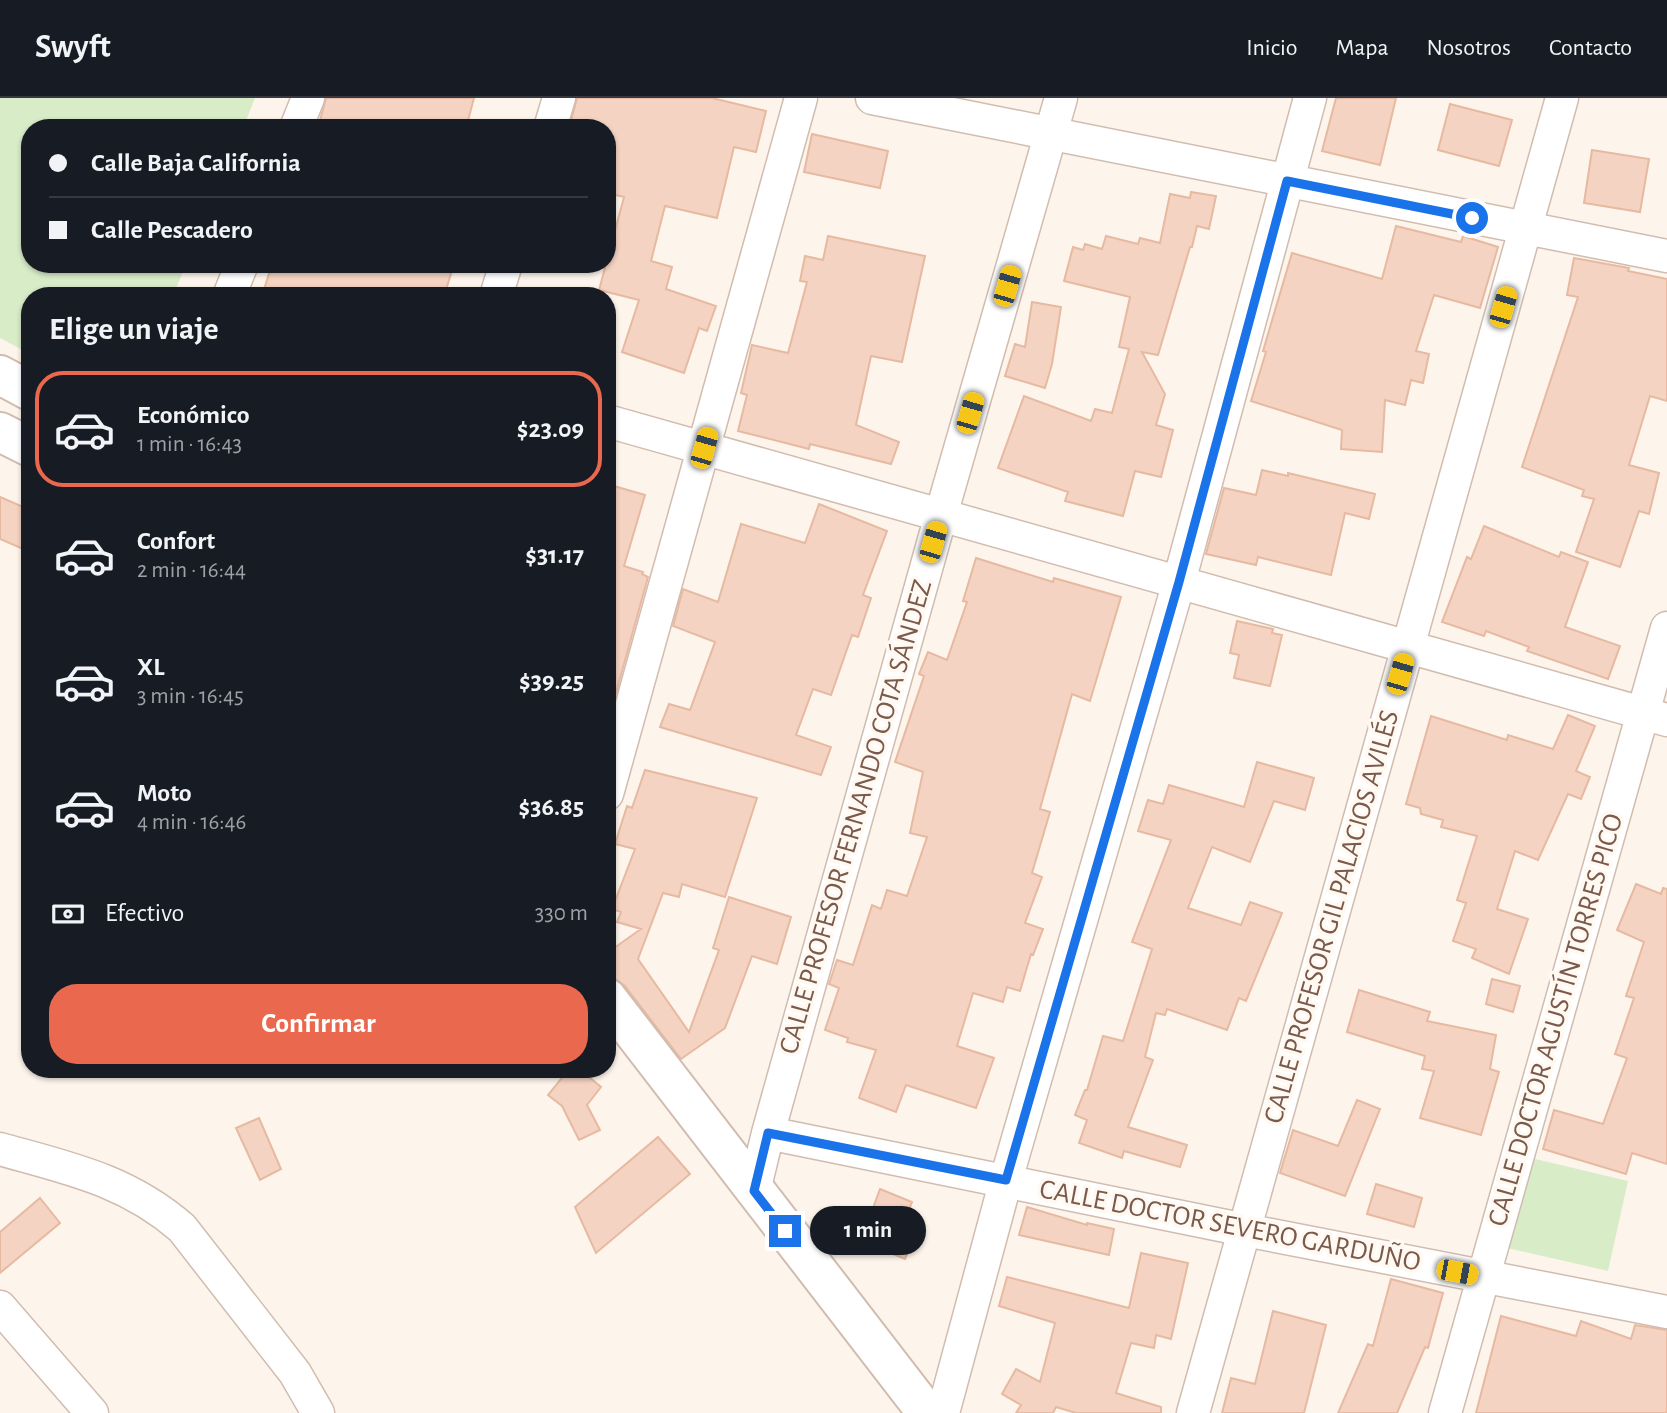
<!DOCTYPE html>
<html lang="es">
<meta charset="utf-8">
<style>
body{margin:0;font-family:"Alegreya Sans",sans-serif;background:#20242c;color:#f1f3f6;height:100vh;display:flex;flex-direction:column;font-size:26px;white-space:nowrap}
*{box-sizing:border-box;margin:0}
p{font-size:23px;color:#9ea1a6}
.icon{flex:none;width:38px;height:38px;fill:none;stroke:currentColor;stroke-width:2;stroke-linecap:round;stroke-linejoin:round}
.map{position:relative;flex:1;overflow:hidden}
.drawer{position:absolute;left:21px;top:189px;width:595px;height:791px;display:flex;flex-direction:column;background:#171b24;border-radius:28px;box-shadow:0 2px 5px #0004}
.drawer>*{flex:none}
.top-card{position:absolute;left:21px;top:21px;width:595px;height:154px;border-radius:28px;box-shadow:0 2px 5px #0004;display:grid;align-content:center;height:154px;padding:0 28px;background:#171b24}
.end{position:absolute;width:32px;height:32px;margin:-16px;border:9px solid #1a73e8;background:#fff;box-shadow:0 0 0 4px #fff}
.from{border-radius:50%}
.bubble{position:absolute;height:49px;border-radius:24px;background:#171b24;box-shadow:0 2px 5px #0004;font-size:23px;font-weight:700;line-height:49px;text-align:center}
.car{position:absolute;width:21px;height:42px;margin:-21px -10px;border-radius:9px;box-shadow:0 0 5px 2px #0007;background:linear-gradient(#f5c518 24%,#345 0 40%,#f5c518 0 76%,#345 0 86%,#f5c518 0)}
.top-card b{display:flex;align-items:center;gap:24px;height:66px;font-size:26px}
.top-card b+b{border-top:2px solid #363941}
.top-card i{width:18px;height:18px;background:#f1f3f6}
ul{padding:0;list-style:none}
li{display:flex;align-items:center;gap:21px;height:116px;margin:0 14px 10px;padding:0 14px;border:4px solid transparent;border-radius:28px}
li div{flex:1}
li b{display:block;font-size:26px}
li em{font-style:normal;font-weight:700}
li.selected{border-color:#ea694e}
li>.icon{width:63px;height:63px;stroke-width:1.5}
h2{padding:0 28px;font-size:32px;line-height:84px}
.pay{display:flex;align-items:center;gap:18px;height:77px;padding:0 28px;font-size:26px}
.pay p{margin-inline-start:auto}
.cta{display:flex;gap:14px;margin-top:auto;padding:14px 28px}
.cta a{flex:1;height:80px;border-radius:28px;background:#ea694e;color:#fff;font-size:28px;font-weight:700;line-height:80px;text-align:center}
header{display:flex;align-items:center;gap:42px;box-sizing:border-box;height:98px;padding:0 35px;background:#171b24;border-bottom:2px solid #363941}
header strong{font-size:33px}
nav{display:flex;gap:38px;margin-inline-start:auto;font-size:24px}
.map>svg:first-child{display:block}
.green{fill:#d8ecc8}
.building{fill:#f4d3c2;stroke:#e7b9a1;stroke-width:2}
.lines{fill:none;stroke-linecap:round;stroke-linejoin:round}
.minor-casing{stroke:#d1bcaf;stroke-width:35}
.tertiary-casing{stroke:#d1bcaf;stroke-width:42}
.minor{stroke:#fff;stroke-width:32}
.tertiary{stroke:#fff;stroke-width:38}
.route{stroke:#1a73e8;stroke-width:9}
.labels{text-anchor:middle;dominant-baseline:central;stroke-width:7;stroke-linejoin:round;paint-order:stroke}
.street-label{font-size:28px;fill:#7a5a4c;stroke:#fff9f2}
</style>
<header>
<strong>Swyft</strong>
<nav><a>Inicio</a><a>Mapa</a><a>Nosotros</a><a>Contacto</a></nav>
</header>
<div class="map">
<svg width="1667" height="1315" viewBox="0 0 1667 1315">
<rect width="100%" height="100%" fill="#fdf5eb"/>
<path class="green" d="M0 0H255L243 30H30V166H186L173 198H30V256L0 240Z
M1523 1058 1628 1083 1608 1173 1503 1149Z"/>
<path class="building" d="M326 0H474L466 30H318Z
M577 0H712L766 13 756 54 734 49 717 120 665 108 651 163 672 169 666 191 716 208 707 233 699 230 684 275 622 254 639 202 599 192 624 99 607 95V30H569Z
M1336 0H1396L1380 67 1322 53Z
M1450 6 1512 22 1499 68 1438 52Z
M812 36 888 53 880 90 804 74Z
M1592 52 1649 61 1640 114 1584 105Z
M1191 94 1216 98 1209 131 1197 128 1192 149H1190L1158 257 1142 254 1165 296 1156 327 1173 332 1161 379 1135 373 1123 418 1065 403 1068 394 998 370 1024 298 1091 323 1095 311 1112 315 1129 251 1119 249 1130 199 1064 183 1073 149 1083 152 1085 146 1102 151 1106 138 1138 146 1140 140 1160 145 1170 96 1190 100Z
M1396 128 1461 144 1463 138 1498 149 1480 210 1434 197 1416 253 1429 256 1423 285 1411 282 1405 307 1385 302 1382 354 1341 351 1342 332 1251 303 1266 254 1263 253 1292 155 1382 181Z
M828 138 925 158 902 264 871 258 856 327 899 344 891 366 810 346 809 351 738 333 747 297 741 295 752 247 788 255 807 184 800 183 805 158 823 162Z
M1574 160 1629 170 1628 173 1667 181V303L1650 298 1629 367 1659 375 1649 416 1639 413 1620 469 1576 454 1594 401 1582 398 1584 392 1522 369 1578 199 1567 197Z
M272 166H454L444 198H262Z
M1032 204 1061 209 1052 266 1045 290 1005 278 1015 246 1025 249Z
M1262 372 1288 378V375L1375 396 1369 421 1345 415 1331 477 1258 459 1256 467 1206 456 1224 390 1256 397Z
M607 386 645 397 624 468 643 474 642 476 648 479 614 602 607 601Z
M0 399 30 412V454L0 441Z
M819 406 887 433 863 497 871 500 858 539 852 537 831 597 813 591 796 637 831 649 821 677 660 629 669 606 690 612 715 544 673 528 683 491 718 504 741 426 805 445Z
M1484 428 1559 459 1561 454 1588 464 1565 529 1620 548 1608 581 1527 553 1529 549 1486 533 1484 538 1442 524 1467 459 1471 461Z
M976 460 1053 484 1054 480 1121 499 1090 603 1072 596 1040 711 1050 714 1032 775 1042 779 1025 825 1043 831 1033 857 1031 856 1020 893 1007 889 1003 904 973 895 957 948 994 960 976 1010 906 987 896 1014 859 1000 876 952 847 944 848 940 825 932 839 890 829 886 837 862 853 867 872 807 881 811 887 792 907 798 927 739 910 735 923 674 895 664 924 578 919 576 928 554 947 562 967 504 963 503Z
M1237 523 1273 531 1272 535 1282 537 1270 588 1234 580 1239 557 1230 555Z
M1568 617 1595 628 1576 673 1590 679 1581 701 1568 696 1538 762 1515 753 1497 811 1528 821 1509 876 1472 860 1476 851 1453 843 1466 805 1457 802 1477 738 1441 729 1443 722 1421 716 1420 710 1406 706 1431 618 1507 642 1508 637 1553 651Z
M1257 664 1314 680 1305 712 1274 703 1250 764 1212 749 1188 810 1241 827 1250 804 1282 815 1246 903 1239 900 1227 932 1167 911 1165 917 1156 915 1145 959 1153 962 1128 1029 1187 1047 1180 1069 1124 1053 1122 1060 1079 1045 1087 1022 1075 1017 1085 992H1087L1103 938 1123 943 1152 851 1132 844 1171 742 1138 733 1148 702 1163 706 1169 687 1244 709Z
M645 672 757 700 725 799 682 786 679 799 663 795 638 861 689 934 719 852 713 850 729 799 791 819 777 866 752 858 725 930 681 961 624 887 612 879 607 872V855L641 831 617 824 621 814 612 811 635 751 615 746 627 708 632 710Z
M1636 786 1661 796 1663 790 1667 791V1066L1632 1055 1626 1076 1543 1051 1554 1012 1603 1026 1627 960 1615 956 1634 900 1626 898 1644 844 1617 832Z
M1492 881 1520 888 1513 914 1486 906Z
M1359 892 1430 914 1427 923 1496 937 1490 971 1499 974 1481 1037 1420 1020 1434 973 1422 971 1425 958 1347 934Z
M569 971H579L601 989 587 1007 600 1032 579 1042 562 1008 548 997Z
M1357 1002 1380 1011 1345 1098 1280 1075 1293 1032 1338 1048Z
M259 1020 281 1071 260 1082 236 1030Z
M658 1039 690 1076 596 1155 575 1109Z
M1376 1086 1422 1100 1414 1129 1367 1116Z
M880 1091 912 1104 902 1128 916 1134 905 1161 878 1150 887 1128 869 1121Z
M40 1100 60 1125 0 1175V1134Z
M1027 1109 1087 1127V1125L1114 1131 1109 1157 1019 1137Z
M1141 1155 1188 1165 1171 1241 1156 1237 1154 1250 1131 1245 1116 1295 1161 1309V1315H1076L1056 1309 1053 1315H1016L1021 1307 1002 1296 1016 1271 1040 1284 1055 1225 999 1208 1007 1179 1129 1210Z
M1391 1181 1443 1195 1428 1250 1425 1249 1397 1315H1338L1368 1246 1373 1248Z
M1273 1213 1326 1227 1304 1315H1222L1231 1280 1255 1286Z
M1501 1218 1576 1238 1581 1223 1631 1241 1635 1227 1667 1232V1315H1476Z"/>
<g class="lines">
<g class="minor-casing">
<path id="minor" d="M872 0 1667 158
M296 30 308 0
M550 30 559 0
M229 198 242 166
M496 198 506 166
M607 323 1667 622
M607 696 801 0
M768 1035 941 417 1061 0
M0 1051C68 1070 127 1082 182 1130L295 1275 318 1315
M754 1093 768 1035 1245 1132 1667 1214
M0 1209 92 1315
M943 1315 1006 1082 1179 484 1310 0
M1193 1315 1562 0
M1445 1315 1667 530"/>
</g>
<g class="tertiary-casing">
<path id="tertiary" d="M0 277 30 293
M0 334 30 349
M607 900 927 1315"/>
</g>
<use href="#minor" class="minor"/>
<use href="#tertiary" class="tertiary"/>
</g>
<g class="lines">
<path class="route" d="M785 1133 754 1093 768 1035 1006 1082 1179 484 1287 83 1472 120"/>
</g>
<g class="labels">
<g class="street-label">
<text transform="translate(856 719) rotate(-74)">CALLE PROFESOR FERNANDO COTA SÁNDEZ</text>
<text transform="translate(1332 819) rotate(-74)">CALLE PROFESOR GIL PALACIOS AVILÉS</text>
<text transform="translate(1556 922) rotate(-74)">CALLE DOCTOR AGUSTÍN TORRES PICO</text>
<text transform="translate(1230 1128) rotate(11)">CALLE DOCTOR SEVERO GARDUÑO</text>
</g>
</g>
</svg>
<i class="end from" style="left:1472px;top:120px"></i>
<i class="end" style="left:785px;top:1133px"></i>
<div class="bubble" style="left:810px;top:1108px;width:116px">1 min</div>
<i class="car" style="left:1007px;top:188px;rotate:16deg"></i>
<i class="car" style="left:1503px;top:209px;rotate:16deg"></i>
<i class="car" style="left:970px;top:315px;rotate:16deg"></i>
<i class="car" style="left:704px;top:350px;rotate:16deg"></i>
<i class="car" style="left:933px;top:444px;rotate:16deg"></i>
<i class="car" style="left:1400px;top:576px;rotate:16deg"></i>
<i class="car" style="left:1457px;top:1174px;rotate:101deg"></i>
<div class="top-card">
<b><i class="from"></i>Calle Baja California</b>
<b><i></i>Calle Pescadero</b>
</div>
<section class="drawer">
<h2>Elige un viaje</h2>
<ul>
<li class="selected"><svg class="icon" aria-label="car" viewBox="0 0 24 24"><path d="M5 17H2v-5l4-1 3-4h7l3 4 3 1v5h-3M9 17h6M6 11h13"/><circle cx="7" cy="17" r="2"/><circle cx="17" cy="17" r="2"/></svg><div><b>Económico</b><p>1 min · 16:43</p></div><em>$23.09</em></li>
<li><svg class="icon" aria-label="car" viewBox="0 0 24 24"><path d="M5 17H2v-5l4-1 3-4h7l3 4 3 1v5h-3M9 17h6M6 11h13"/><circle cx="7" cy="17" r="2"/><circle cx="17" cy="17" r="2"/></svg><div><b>Confort</b><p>2 min · 16:44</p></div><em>$31.17</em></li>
<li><svg class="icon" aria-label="car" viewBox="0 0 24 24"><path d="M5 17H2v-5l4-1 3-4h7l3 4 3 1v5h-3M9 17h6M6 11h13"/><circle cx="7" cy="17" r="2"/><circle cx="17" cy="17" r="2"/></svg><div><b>XL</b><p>3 min · 16:45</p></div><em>$39.25</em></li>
<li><svg class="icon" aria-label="car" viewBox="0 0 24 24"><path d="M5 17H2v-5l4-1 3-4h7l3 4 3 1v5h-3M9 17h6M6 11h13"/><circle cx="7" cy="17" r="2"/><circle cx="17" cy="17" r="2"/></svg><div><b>Moto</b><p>4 min · 16:46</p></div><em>$36.85</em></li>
</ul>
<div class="pay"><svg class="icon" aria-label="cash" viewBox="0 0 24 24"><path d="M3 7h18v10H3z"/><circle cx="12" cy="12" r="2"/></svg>Efectivo<p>330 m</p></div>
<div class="cta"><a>Confirmar</a></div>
</section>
</div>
